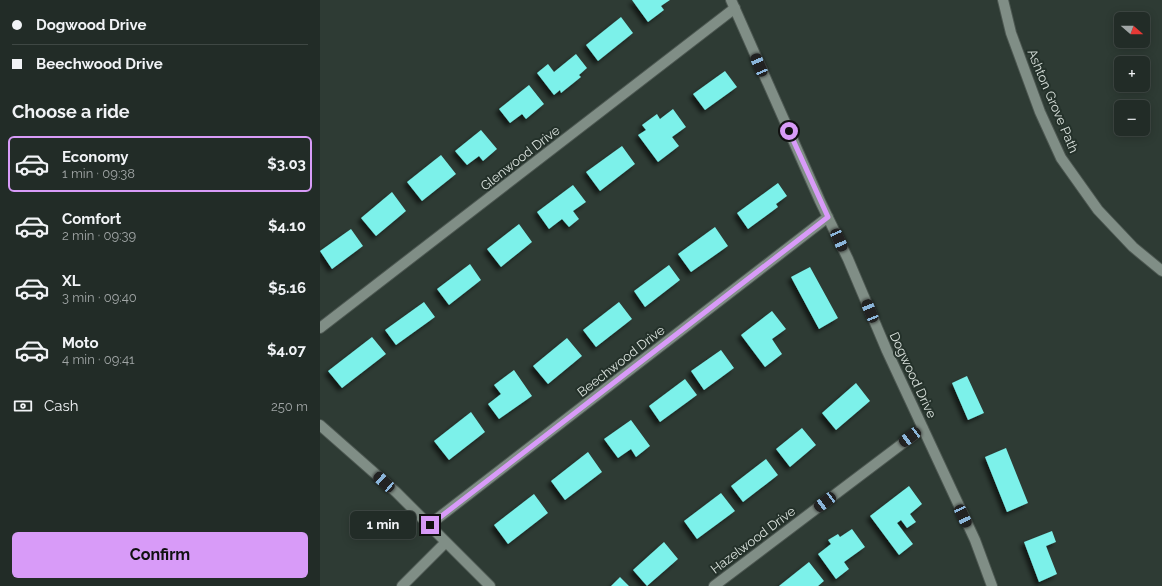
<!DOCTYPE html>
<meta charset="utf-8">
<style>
body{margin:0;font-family:Raleway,sans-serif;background:#2e3833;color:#f1f3f6;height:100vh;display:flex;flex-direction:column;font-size:15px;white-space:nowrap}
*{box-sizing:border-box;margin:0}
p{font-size:13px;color:#a2a7a7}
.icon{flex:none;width:22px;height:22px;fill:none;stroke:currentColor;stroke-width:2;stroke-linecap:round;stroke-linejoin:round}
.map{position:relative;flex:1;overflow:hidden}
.details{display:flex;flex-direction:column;background:#222c27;width:320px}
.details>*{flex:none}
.hud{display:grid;align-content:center;height:88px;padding:0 12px;background:#222c27}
.needle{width:26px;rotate:110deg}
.controls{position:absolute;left:794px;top:12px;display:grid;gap:8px}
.controls a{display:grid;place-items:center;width:36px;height:36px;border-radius:6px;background:#222c27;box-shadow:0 2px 10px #0003,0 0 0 1px #3f4844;font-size:20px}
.end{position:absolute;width:18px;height:18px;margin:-9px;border:5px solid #d89bf8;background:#111;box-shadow:0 0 0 2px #111}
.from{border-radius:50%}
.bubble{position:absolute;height:28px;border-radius:6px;background:#222c27;box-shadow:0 2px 10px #0003,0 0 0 1px #3f4844;font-size:13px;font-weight:700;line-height:28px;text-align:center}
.car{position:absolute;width:12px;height:24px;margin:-12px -6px;border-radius:5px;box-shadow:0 0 3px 1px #0007;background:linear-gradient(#222 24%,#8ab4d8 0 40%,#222 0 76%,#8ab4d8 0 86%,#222 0)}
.hud b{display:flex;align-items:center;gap:14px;height:38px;font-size:15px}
.hud b+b{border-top:1px solid #3f4844}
.hud i{width:10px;height:10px;background:#f1f3f6}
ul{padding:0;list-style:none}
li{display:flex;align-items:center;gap:12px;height:56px;margin:0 8px 6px;padding:0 4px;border:2px solid transparent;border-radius:6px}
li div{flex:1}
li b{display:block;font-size:15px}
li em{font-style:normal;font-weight:700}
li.active{border-color:#d89bf8}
li>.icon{width:36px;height:36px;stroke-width:1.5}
h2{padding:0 12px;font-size:18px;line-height:48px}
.pay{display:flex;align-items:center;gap:10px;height:44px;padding:0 12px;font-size:15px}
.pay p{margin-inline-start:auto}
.primary-button{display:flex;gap:8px;margin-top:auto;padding:8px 12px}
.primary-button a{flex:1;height:46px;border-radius:6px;background:#d89bf8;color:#111;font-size:16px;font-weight:700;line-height:46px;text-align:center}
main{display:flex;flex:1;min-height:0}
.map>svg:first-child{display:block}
.building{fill:#7cf1ea;filter:url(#shadow)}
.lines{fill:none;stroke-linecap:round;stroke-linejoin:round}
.minor-casing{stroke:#4d5852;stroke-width:12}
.minor{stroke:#808e86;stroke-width:10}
.route{stroke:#d89bf8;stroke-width:5}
.labels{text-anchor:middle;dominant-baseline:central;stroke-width:4;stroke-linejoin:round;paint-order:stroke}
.street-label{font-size:13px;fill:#dbe3de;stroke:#24312a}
</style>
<main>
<section class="details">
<div class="hud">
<b><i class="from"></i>Dogwood Drive</b>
<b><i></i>Beechwood Drive</b>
</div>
<h2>Choose a ride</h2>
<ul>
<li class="active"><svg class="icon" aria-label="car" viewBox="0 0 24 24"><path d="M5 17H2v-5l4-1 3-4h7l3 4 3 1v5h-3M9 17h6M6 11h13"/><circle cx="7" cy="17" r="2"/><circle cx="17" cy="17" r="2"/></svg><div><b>Economy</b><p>1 min · 09:38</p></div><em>$3.03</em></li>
<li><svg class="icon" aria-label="car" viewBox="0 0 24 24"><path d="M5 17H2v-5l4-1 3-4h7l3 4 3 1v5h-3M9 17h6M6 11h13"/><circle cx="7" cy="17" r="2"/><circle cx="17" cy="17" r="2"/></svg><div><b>Comfort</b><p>2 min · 09:39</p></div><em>$4.10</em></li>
<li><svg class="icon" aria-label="car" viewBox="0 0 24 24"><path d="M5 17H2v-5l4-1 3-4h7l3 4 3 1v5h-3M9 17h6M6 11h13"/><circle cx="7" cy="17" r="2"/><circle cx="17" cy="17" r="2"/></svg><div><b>XL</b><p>3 min · 09:40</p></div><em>$5.16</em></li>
<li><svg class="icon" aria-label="car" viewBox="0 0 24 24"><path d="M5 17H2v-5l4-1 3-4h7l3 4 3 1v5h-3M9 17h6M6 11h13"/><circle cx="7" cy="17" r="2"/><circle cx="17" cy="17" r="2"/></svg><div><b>Moto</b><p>4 min · 09:41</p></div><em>$4.07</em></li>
</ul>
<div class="pay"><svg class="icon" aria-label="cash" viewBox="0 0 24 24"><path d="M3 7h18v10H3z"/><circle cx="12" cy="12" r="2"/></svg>Cash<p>250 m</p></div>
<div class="primary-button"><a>Confirm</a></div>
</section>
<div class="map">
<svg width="842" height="586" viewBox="0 0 842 586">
<defs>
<filter id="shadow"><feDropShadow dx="-3.5" dy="3.5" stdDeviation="2" flood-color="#0009"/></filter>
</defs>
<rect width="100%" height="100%" fill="#2e3b34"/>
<path class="building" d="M312 0H350L341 6 344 10 328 22Z
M301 17 313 33 278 61 266 45Z
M256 54 267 68 259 75 261 77 241 93 240 90 234 95 217 73 228 64 234 72Z
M405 71 417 87 385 110 373 94Z
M209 85 224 104 206 119 202 114 190 123 179 109Z
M353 109 366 127 352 137 359 146 338 162 318 135 326 130 322 125 337 114 340 119Z
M161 130 177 149 163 161 159 156 147 165 135 151Z
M302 146 315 164 280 191 266 172Z
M121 155 136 174 102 201 87 182Z
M458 183 467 196 456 204 458 207 428 229 417 213Z
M253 185 266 202 253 211 259 219 249 227 242 219 229 229 217 212Z
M72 192 86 211 56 236 41 218Z
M199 224 212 242 181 267 167 249Z
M395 227 408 246 371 272 358 254Z
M31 229 43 246 12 269 0 251Z
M150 264 161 280 129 305 117 289Z
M349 265 360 280 325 307 314 291Z
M490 267 518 318 499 329 471 277Z
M104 302 115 317 76 345 65 330Z
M299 302 312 319 276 347 263 330Z
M452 311 466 329 452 339 462 354 445 367 421 335Z
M52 337 66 354 22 388 8 371Z
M247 338 262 356 228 384 213 366Z
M401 350 414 368 384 390 371 371Z
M194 370 212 396 179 419 168 404 181 394 174 385Z
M647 376 664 413 648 420 632 383Z
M365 379 377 395 340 422 329 406Z
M536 383 550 401 516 430 502 413Z
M151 412 165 432 129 460 114 441Z
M311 420 330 446 316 457 311 449 298 458 284 439Z
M482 428 496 445 470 467 456 449Z
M686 448 708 503 687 512 665 457Z
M268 452 282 472 245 500 231 481Z
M446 459 458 475 423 502 411 486Z
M589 486 602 504 590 514 596 522 587 528 581 520 577 523 593 544 579 555 550 516Z
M401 493 415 511 377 539 364 521Z
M214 494 228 513 188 544 174 525Z
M532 529 545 547 524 562 529 569 516 579 498 554 511 544 508 540 518 534 520 537Z
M732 531 736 542 726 546 737 574 719 582 704 542Z
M344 542 358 559 327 586 313 570Z
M489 562 504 581 498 586H459Z
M300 577 309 586H291Z"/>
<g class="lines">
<g class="minor-casing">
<path id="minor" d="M411 0 500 201 528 259 567 351 655 540 672 586
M683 0 691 33 720 112 741 158 778 210 813 247 842 271
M0 328 415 8
M0 425 76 492 170 586
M109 525 508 217
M82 586 126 542
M394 586 603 428"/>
</g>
<use href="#minor" class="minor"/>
</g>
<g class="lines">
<path class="route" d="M110 525 508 217 469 131"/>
</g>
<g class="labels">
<g class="street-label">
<text transform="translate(733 101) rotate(67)">Ashton Grove Path</text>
<text transform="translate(200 158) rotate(-38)">Glenwood Drive</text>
<text transform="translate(301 361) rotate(-38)">Beechwood Drive</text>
<text transform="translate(593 375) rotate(65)">Dogwood Drive</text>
<text transform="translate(433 540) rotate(-37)">Hazelwood Drive</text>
</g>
</g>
</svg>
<div class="controls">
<a><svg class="needle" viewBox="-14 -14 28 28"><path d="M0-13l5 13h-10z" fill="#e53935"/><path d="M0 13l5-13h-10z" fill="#a2a7a7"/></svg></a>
<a>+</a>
<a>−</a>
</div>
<i class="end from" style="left:469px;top:131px"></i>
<i class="end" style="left:110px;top:525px"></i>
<div class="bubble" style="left:30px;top:511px;width:66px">1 min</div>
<i class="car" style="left:439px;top:65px;rotate:337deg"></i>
<i class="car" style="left:519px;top:240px;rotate:156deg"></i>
<i class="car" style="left:550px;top:311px;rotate:338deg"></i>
<i class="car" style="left:590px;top:437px;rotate:233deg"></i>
<i class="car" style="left:64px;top:482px;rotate:312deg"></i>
<i class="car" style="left:505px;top:502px;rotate:233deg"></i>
<i class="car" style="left:643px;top:516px;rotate:155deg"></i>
</div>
</main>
